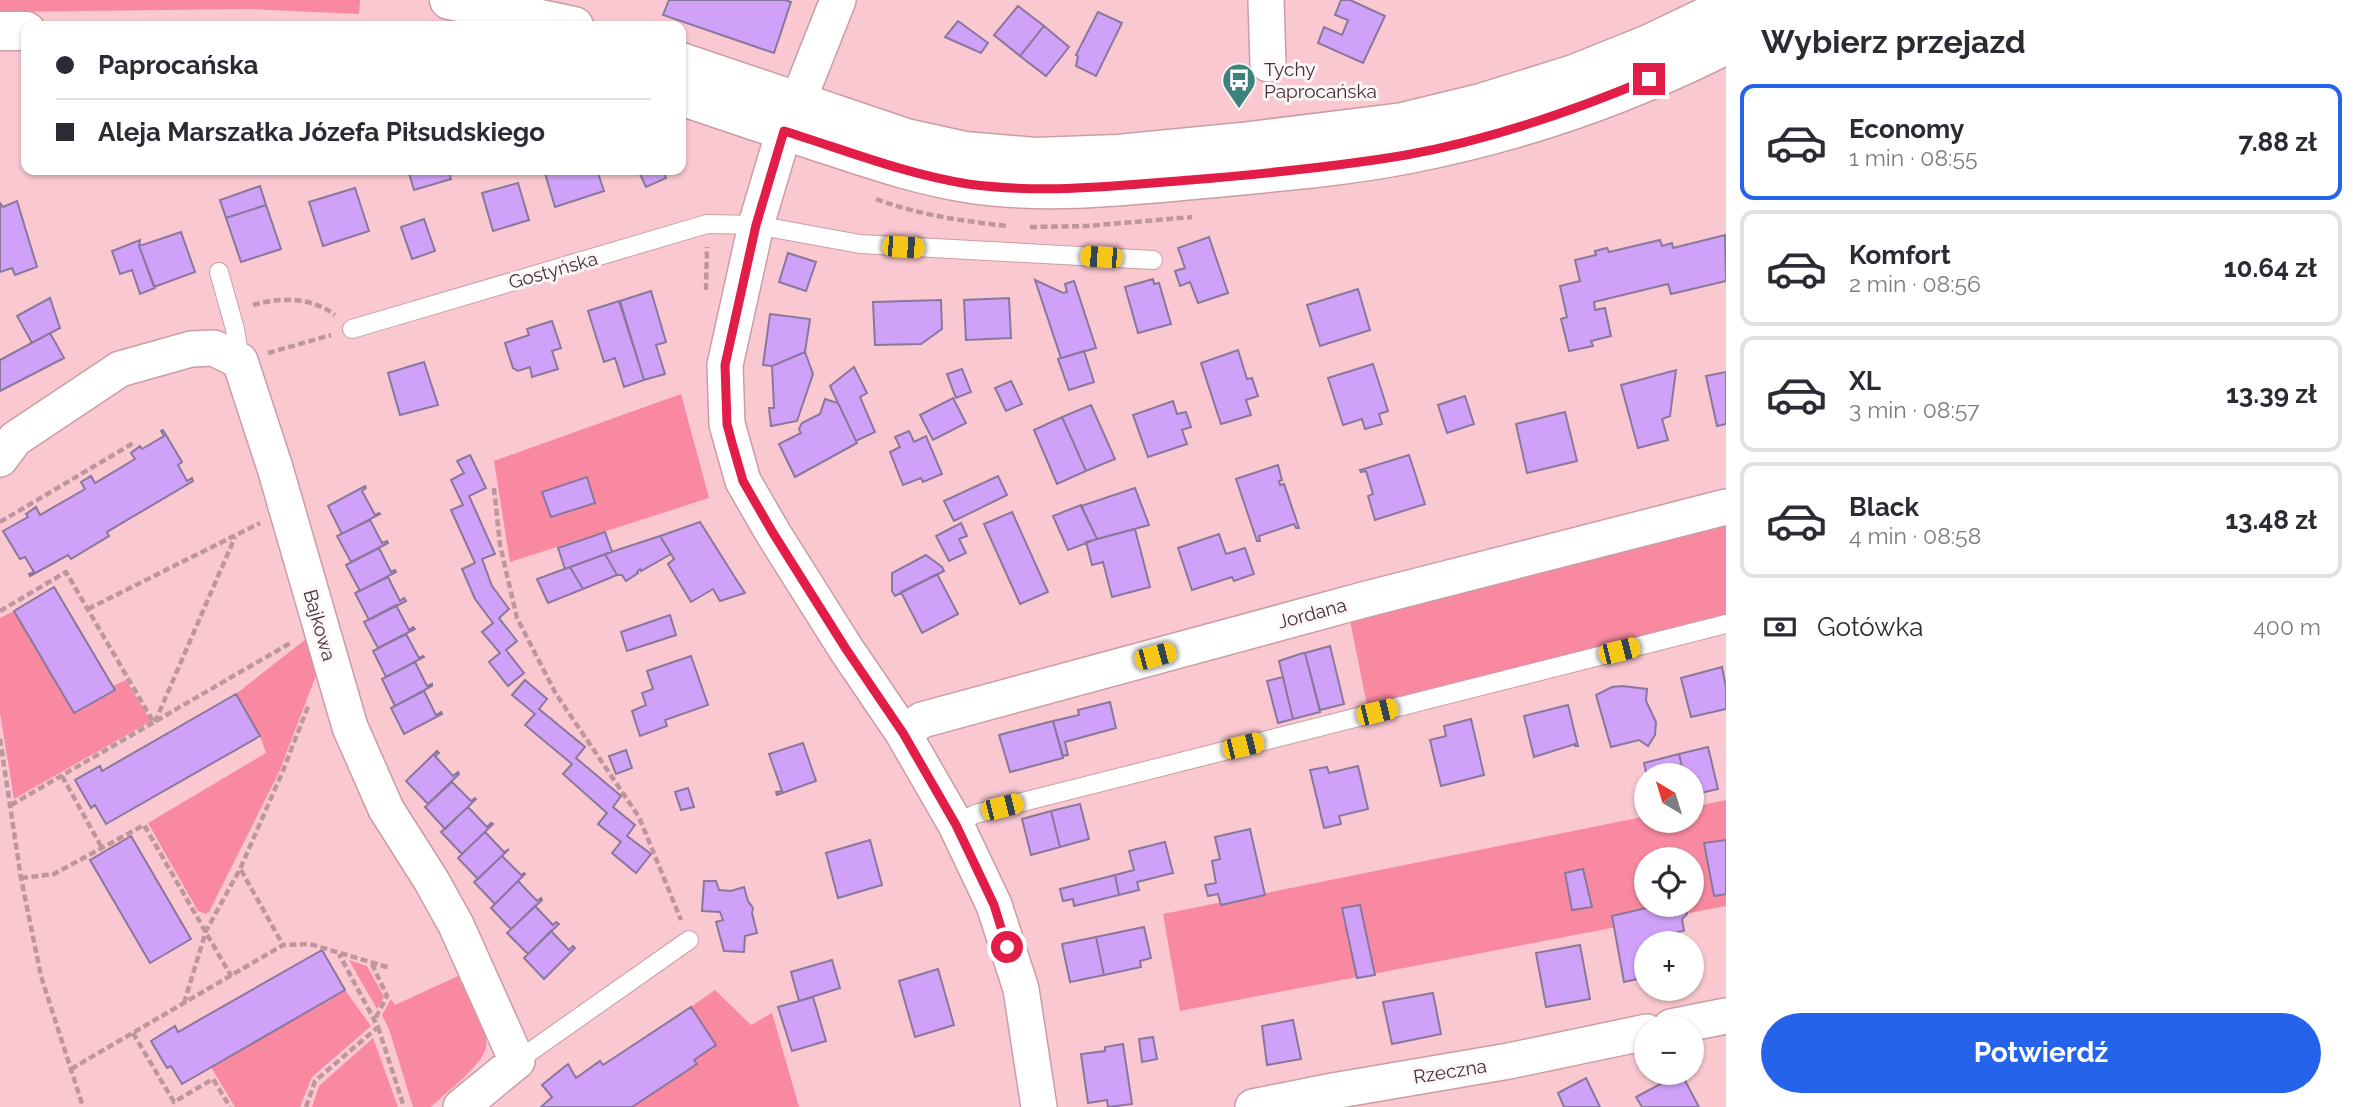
<!DOCTYPE html>
<html lang="pl">
<meta charset="utf-8">
<style>
body{margin:0;font-family:Raleway,sans-serif;background:#f7f7f7;color:#2b2b33;height:100vh;display:flex;flex-direction:column;font-size:26px;white-space:nowrap}
*{box-sizing:border-box;margin:0}
p{font-size:23px;color:#7c7c81}
.icon{flex:none;width:38px;height:38px;fill:none;stroke:currentColor;stroke-width:2;stroke-linecap:round;stroke-linejoin:round}
.map{position:relative;flex:1;overflow:hidden}
.sheet{display:flex;flex-direction:column;background:#fff;width:630px}
.sheet>*{flex:none}
.hud{position:absolute;left:21px;top:21px;width:665px;height:154px;border-radius:14px;box-shadow:0 2px 5px #0004;display:grid;align-content:center;height:154px;padding:0 35px;background:#fff}
.needle{width:46px;rotate:322deg}
.buttons{position:absolute;left:1634px;top:763px;display:grid;gap:14px}
.buttons a{display:grid;place-items:center;width:70px;height:70px;border-radius:50%;background:#fff;box-shadow:0 2px 5px #0004;font-size:35px}
.end{position:absolute;width:32px;height:32px;margin:-16px;border:9px solid #e11d48;background:#fff;box-shadow:0 0 0 4px #fff}
.from{border-radius:50%}
.car{position:absolute;width:21px;height:42px;margin:-21px -10px;border-radius:9px;box-shadow:0 0 5px 2px #0007;background:linear-gradient(#f5c518 24%,#345 0 40%,#f5c518 0 76%,#345 0 86%,#f5c518 0)}
.hud b{display:flex;align-items:center;gap:24px;height:66px;font-size:26px}
.hud b+b{border-top:2px solid #e1e1e2}
.hud i{width:18px;height:18px;background:#2b2b33}
ul{padding:0;list-style:none}
li{display:flex;align-items:center;gap:21px;height:116px;margin:0 14px 10px;padding:0 21px;border:4px solid #e1e1e2;border-radius:14px}
li div{flex:1}
li b{display:block;font-size:26px}
li em{font-style:normal;font-weight:700}
li.current{border-color:#2563eb}
li>.icon{width:63px;height:63px;stroke-width:1.5}
h2{padding:0 35px;font-size:32px;line-height:84px}
.pay{display:flex;align-items:center;gap:18px;height:77px;padding:0 35px;font-size:26px}
.pay p{margin-inline-start:auto}
.button{display:flex;gap:14px;margin-top:auto;padding:14px 35px}
.button a{flex:1;height:80px;border-radius:42px;background:#2563eb;color:#fff;font-size:28px;font-weight:700;line-height:80px;text-align:center}
main{display:flex;flex:1;min-height:0}
.map>svg:first-child{display:block}
.green{fill:#f889a0;fill-rule:evenodd}
.building{fill:#cfa1f8;stroke:#8a789c;stroke-width:2}
.lines{fill:none;stroke-linecap:round;stroke-linejoin:round}
.lane-casing{stroke:#cc9ca4;stroke-width:20}
.street-casing{stroke:#cc9ca4;stroke-width:38}
.secondary-casing{stroke:#cc9ca4;stroke-width:41}
.path{stroke:#be969d;stroke-width:4.5;stroke-dasharray:7 3.5;stroke-linecap:butt}
.lane{stroke:#fff;stroke-width:18}
.street{stroke:#fff;stroke-width:35}
.secondary{stroke:#fff;stroke-width:38}
.route{stroke:#e11d48;stroke-width:9}
.labels{text-anchor:middle;dominant-baseline:central;stroke-width:6;stroke-linejoin:round;paint-order:stroke}
.poi-label{font-size:19px;fill:#453135;stroke:#fcf6f7;text-anchor:start}
.street-label{font-size:19px;fill:#453135;stroke:#fcf6f7}
</style>
<main>
<div class="map">
<svg width="1726" height="1107" viewBox="0 0 1726 1107">
<rect width="100%" height="100%" fill="#fac8d0"/>
<path class="green" d="M0 0H360L359 14 249 9 0 12Z
M681 394 709 498 510 562 494 461Z
M1726 520V617L1367 705 1349 615Z
M14 611 74 713 115 690 113 686 126 680 151 721 14 799 0 713V618Z
M315 632 325 652 279 772 209 912 206 914 198 911 148 823 266 753 260 736 236 694Z
M1726 800V906L1180 1011 1163 914 1647 816V821H1692V807ZM1647 859H1692V905H1647Z
M349 960 367 966 384 997 377 1009Z
M458 976C466 993 489 1029 486 1047 484 1064 444 1094 431 1107H413L389 1029 382 1015 391 999 395 1005Z
M345 990 371 1026 312 1077 300 1107H235L211 1067Z
M715 990 751 1025 772 1013 799 1107H632L697 1064 694 1060 716 1045 691 1007Z
M373 1038 398 1107H312L319 1086Z"/>
<path class="building" d="M669 0H785L791 2 774 53 663 15Z
M1341 0H1350L1385 16 1363 63 1318 43 1324 27 1342 35 1348 20 1335 15Z
M1018 6 1044 26 1020 56 994 35Z
M1098 12 1122 23 1096 76 1076 66 1078 56 1076 55Z
M958 21 988 43 981 53 945 37Z
M1044 26 1069 47 1046 76 1020 56Z
M408 170H448L451 179 414 190Z
M544 170H597L604 191 555 207Z
M638 170H663L666 178 646 187Z
M518 183 529 220 493 231 482 193Z
M260 186 266 205 226 218 220 200Z
M355 188 369 231 323 246 309 202Z
M17 201 37 267 15 275 12 268 0 272V203L3 207Z
M266 205 281 249 241 262 226 218Z
M424 219 435 251 412 259 401 227Z
M181 232 195 272 154 287 139 246Z
M1725 235 1726 281 1671 294 1668 284 1594 302 1595 310 1605 308 1611 336 1591 341 1593 346 1569 351 1561 319 1567 317 1560 286 1580 281 1575 260 1596 255 1595 251 1607 248 1609 252 1660 240 1662 246 1672 243 1673 248Z
M1209 237 1228 293 1198 303 1190 282 1180 286 1175 271 1185 268 1178 248Z
M140 240 139 246 155 288 140 294 132 270 120 274 112 251Z
M788 253 816 262 806 291 779 282Z
M1153 279 1154 284 1159 283 1171 324 1138 333 1125 287Z
M1035 280 1063 293 1067 292 1065 284 1074 281 1096 348 1061 358Z
M1358 289 1370 330 1320 346 1307 305Z
M651 291 666 342 656 345 665 374 644 380 620 301Z
M50 298 60 328 32 343 17 316Z
M1009 298 1011 338 966 340 964 300Z
M941 300 942 329 921 344 875 345 873 302Z
M619 301 644 380 624 387 615 358 604 362 588 311Z
M770 314 810 319 805 352 772 366 763 365Z
M552 321 561 348 552 351 558 369 532 377 530 367 518 371 513 368 505 343 529 335 527 329Z
M50 333 64 358 0 391V360Z
M1238 350 1247 379 1252 378 1258 396 1246 400 1251 415 1221 424 1201 363Z
M1084 351 1094 382 1069 390 1058 359Z
M805 352 813 374 797 421 771 426 769 408H774L772 366Z
M424 362 438 405 400 415 388 373Z
M1373 364 1388 411 1379 414 1382 424 1365 429 1362 419 1343 425 1328 378Z
M854 367 867 393 860 397 875 432 856 441 830 386Z
M962 369 971 392 956 398 947 374Z
M1676 370 1670 416 1662 419 1668 440 1638 448 1621 385Z
M1726 372V424L1717 426 1706 376Z
M1011 381 1022 404 1006 411 995 388Z
M1465 396 1474 424 1447 433 1438 405Z
M953 398 966 423 933 440 920 415Z
M825 399 838 403 857 443 795 477 779 444 801 433 799 429 802 423 820 414Z
M1173 401 1177 414 1186 412 1191 427 1182 430 1187 444 1148 457 1133 415Z
M1091 405 1115 459 1086 471 1062 417Z
M1565 412 1577 461 1527 473 1516 424Z
M1062 417 1086 471 1057 484 1034 430Z
M163 430 182 462 178 465 187 481 192 478 193 481 107 532 109 536 71 559 68 555 30 576 29 574 34 572 25 557 20 559 3 531 28 517 26 514 36 507 40 515 85 489 81 482 91 476 95 483 135 459 131 453 140 446 142 449 164 436 161 431Z
M909 431 914 442 926 436 942 474 923 482 921 478 903 485 890 452 900 447 895 437Z
M470 455 486 488 469 496 495 554 482 559 492 586 509 609 499 618 517 641 506 650 524 673 508 686 489 662 500 653 482 632 493 623 475 599 462 569 475 563 451 510 463 505 451 480 464 473 457 461Z
M1409 455 1425 504 1375 520 1368 496 1373 494 1366 471 1361 472 1360 470Z
M1278 465 1282 480 1279 481 1280 485 1284 484 1299 528H1296L1294 524 1259 536 1260 541H1257L1236 479Z
M998 476 1007 495 954 521 944 501Z
M587 477 595 503 551 517 542 492Z
M365 486 366 488 362 491 375 515 379 513 380 514 342 534 328 506Z
M1135 488 1149 525 1097 539 1081 506Z
M1081 505 1097 539 1068 550 1053 516Z
M1012 512 1048 592 1020 604 984 524Z
M370 520 382 543 387 541 388 543 351 562 337 536Z
M700 522 734 576 745 593 720 601 713 589 691 602 668 564 674 559 660 536Z
M961 523 967 536 959 539 966 553 949 561 936 536Z
M1135 529 1150 587 1112 597 1103 562 1092 565 1086 542Z
M605 532 612 552 565 569 558 548Z
M1219 534 1226 554 1245 548 1254 574 1234 581 1232 577 1192 590 1178 548Z
M660 536 671 554 641 571 640 569 637 572 638 573 626 581 622 575H617L605 554Z
M379 548 391 572 395 570 396 572 360 591 346 565Z
M605 554 617 575 583 589 570 567Z
M926 555 942 567 944 571 895 596 892 591V573Z
M570 567 583 589 548 603 537 579Z
M937 574 958 614 922 633 901 592Z
M388 577 400 601 404 598 406 601 369 620 355 593Z
M54 587 115 690 74 713 14 611Z
M396 605 409 630 413 627 415 629 378 648 364 622Z
M670 615 676 635 627 651 621 632Z
M406 634 419 658 423 656 424 657 386 677 373 651Z
M1330 646 1344 704 1320 710 1305 653Z
M1303 653H1305L1320 712 1293 719 1279 661Z
M691 656 708 705 665 720 667 726 640 736 632 711 646 705 642 693 653 689 647 671Z
M415 662 427 686 432 684V686L395 706 382 679Z
M1722 667 1726 687V709L1691 717 1681 678Z
M1283 677 1293 719 1278 723 1267 681Z
M525 680 547 699 539 709 585 747 576 758 621 796 613 807 635 825 627 836 651 854 636 873 612 853 621 842 598 824 607 813 563 774 572 764 525 725 535 714 512 695Z
M1622 686 1647 689 1646 701 1656 722 1655 735 1648 746 1639 740 1611 747 1596 695 1612 687Z
M424 691 436 715 441 712 442 714 404 734 391 708Z
M236 694 260 736 106 824 95 805 91 808 75 780 100 766 102 771Z
M1110 702 1116 728 1065 742 1068 755 1063 756 1053 721 1079 715 1078 710Z
M1568 705 1578 746H1575V744L1534 757 1524 716Z
M1471 719 1484 775 1441 786 1430 740 1446 736 1444 726Z
M1053 721 1063 758 1010 772 999 735Z
M803 743 816 781 777 795 776 792 782 791 769 754Z
M1708 747 1718 789 1692 795V775H1684L1679 754Z
M626 750 632 768 616 774 609 756Z
M437 751 439 753 435 756 453 776 458 772 459 774 428 804 406 781Z
M1679 754 1684 775 1647 777 1644 763Z
M1358 766 1368 809 1339 816 1341 824 1324 828 1310 770 1327 767 1329 773Z
M452 782 471 801 475 798 476 799 445 829 425 807Z
M688 788 694 807 681 810 675 792Z
M1080 804 1089 839 1060 847 1051 811Z
M468 807 487 827 491 823 493 824 462 854 441 832Z
M1051 811 1060 847 1031 855 1022 819Z
M1250 829 1265 895 1221 905 1218 894 1208 896 1205 885 1216 883 1212 861 1220 859 1215 837Z
M485 832 504 852 509 849 478 879 458 858Z
M131 836 191 939 150 963 90 860Z
M870 840 882 885 838 898 826 853Z
M1726 840V894L1714 896 1704 843Z
M1165 842 1173 873 1137 882 1139 890 1119 895 1115 875 1134 870 1129 851Z
M502 856 521 875 524 873 525 874 495 904 474 882Z
M1583 869 1592 907 1572 910 1565 873Z
M1115 875 1119 895 1074 906 1073 899 1063 901 1060 889Z
M518 881 537 901 541 898 542 900 511 929 491 908Z
M704 881H716L719 890 731 891 744 887 748 901 753 908 752 913 757 933 745 936 744 952 724 951 716 922 723 920 720 912 702 911Z
M1360 905 1375 975 1357 978 1342 908Z
M1659 905H1685L1687 914 1682 919 1684 931 1670 933 1672 941 1647 943V977L1624 982 1612 916Z
M535 906 553 925 556 922 559 924 528 954 507 933Z
M1144 927 1151 958 1140 961 1141 967 1104 975 1096 937Z
M551 931 569 950 573 946 575 948 544 979 524 958Z
M1096 937 1104 975 1070 982 1062 944Z
M1580 945 1590 999 1546 1007 1536 953Z
M322 950 345 990 182 1084 171 1066 167 1068 151 1041 175 1026 178 1032Z
M832 960 840 988 799 1001 791 972Z
M938 969 954 1025 915 1037 899 981Z
M1433 993 1441 1034 1392 1044 1383 1002Z
M813 997 826 1041 792 1051 778 1007Z
M691 1007 716 1045 694 1060 697 1064 632 1107H541L552 1097 542 1085 568 1064 576 1078 600 1061 603 1065Z
M1293 1020 1301 1059 1267 1065 1262 1026Z
M1153 1037 1157 1059 1142 1062 1139 1039Z
M1123 1044 1132 1104 1108 1107 1107 1100 1088 1103 1081 1054 1105 1051V1047Z
M1681 1073 1699 1107H1642L1636 1097Z
M1586 1078 1600 1107H1564L1558 1093Z"/>
<g class="lines">
<g class="lane-casing">
<path id="lane" d="M219 272 235 329 240 361
M352 329 707 224 756 225 860 244 1153 260
M956 825 975 814 1726 624
M517 1061 689 940"/>
</g>
<g class="street-casing">
<path id="street" d="M1266 0 1268 64
M798 101 838 0
M784 131 756 225 725 365 727 424 743 481 773 533 846 649 903 733 956 825 994 905 1021 989 1039 1107
M0 459 15 439 120 369 191 349 214 348 240 361 275 468 350 727 386 809 431 880 456 925 517 1061 461 1107
M903 733 922 720 1363 600 1726 507
M1671 1027 1726 1016
M1253 1107 1333 1091 1509 1061 1647 1032"/>
</g>
<g class="secondary-casing">
<path id="secondary" d="M449 0 574 26
M0 31H26
M681 62 906 138 965 151 1036 157 1118 154 1242 142 1403 122 1481 103 1574 74 1649 44 1726 7
M681 96C734 114 787 132 840 149 882 163 923 176 966 183 1041 195 1118 187 1193 180 1265 173 1338 168 1409 154 1518 133 1627 95 1726 45"/>
</g>
<path class="path" d="M876 199C919 215 962 221 1007 226
M1030 227 1087 226 1192 217
M706 290 707 247
M253 305C280 297 312 297 335 315
M268 353 331 335
M494 488 500 545 517 618 556 694 639 817 681 920
M0 522 135 442
M88 609 260 523
M0 611 66 572 154 723
M155 722 235 537
M0 739 21 878 41 976 83 1107
M62 776 102 848
M11 805 292 642
M241 870 283 945
M21 878 54 874 144 825 231 976
M372 964 387 996 375 1019
M184 1003 206 931 240 869 282 773 309 704
M378 1027 404 1107
M133 1033 174 1102 213 1079 230 1107
M71 1069 283 945 310 944 390 968
M306 1107 315 1081 378 1027 339 954"/>
<use href="#lane" class="lane"/>
<use href="#street" class="street"/>
<use href="#secondary" class="secondary"/>
</g>
<g class="lines">
<path class="route" d="M1007 947 994 905 956 825 903 733 846 649 773 533 743 481 732 443 727 424 725 365 756 225 784 131C845 150 905 174 968 184 1041 194 1116 186 1190 180 1262 174 1335 167 1406 155 1489 140 1571 112 1649 79"/>
</g>
<defs>
<g id="bus-pin" transform="scale(1.75)"><path d="M0 17L-7.5 6A9.5 9.5 0 1 1 7.5 6Z" fill="#3b827c" stroke="#fcf6f7"/><path d="M-5-6H5V4H4V6H2V4H-2V6H-4V4H-5ZM-3.5-4V0h7V-4ZM-3.5 1.2v1.5H-2V1.2ZM2 1.2v1.5H3.5V1.2Z" fill="#fff"/></g>
</defs>
<g fill-rule="evenodd">
<use href="#bus-pin" x="1239" y="80"/>
</g>
<g class="labels">
<g class="poi-label">
<text x="1264" y="69">Tychy<tspan x="1264" dy="22">Paprocańska</tspan></text>
</g>
<g class="street-label">
<text transform="translate(553 270) rotate(-16)">Gostyńska</text>
<text transform="translate(1312 613) rotate(-15)">Jordana</text>
<text transform="translate(320 625) rotate(74)">Bajkowa</text>
<text transform="translate(1450 1071) rotate(-9)">Rzeczna</text>
</g>
</g>
</svg>
<div class="buttons">
<a><svg class="needle" viewBox="-14 -14 28 28"><path d="M0-13l5 13h-10z" fill="#e53935"/><path d="M0 13l5-13h-10z" fill="#7c7c81"/></svg></a>
<a><svg class="icon" aria-label="locate" viewBox="0 0 24 24"><circle cx="12" cy="12" r="6"/><path d="M12 2v4M12 18v4M2 12h4M18 12h4"/></svg></a>
<a>+</a>
<a>−</a>
</div>
<i class="end from" style="left:1007px;top:947px"></i>
<i class="end" style="left:1649px;top:79px"></i>
<i class="car" style="left:903px;top:247px;rotate:94deg"></i>
<i class="car" style="left:1101px;top:257px;rotate:273deg"></i>
<i class="car" style="left:1619px;top:651px;rotate:76deg"></i>
<i class="car" style="left:1155px;top:656px;rotate:75deg"></i>
<i class="car" style="left:1377px;top:712px;rotate:76deg"></i>
<i class="car" style="left:1243px;top:746px;rotate:76deg"></i>
<i class="car" style="left:1002px;top:807px;rotate:76deg"></i>
<div class="hud">
<b><i class="from"></i>Paprocańska</b>
<b><i></i>Aleja Marszałka Józefa Piłsudskiego</b>
</div>
</div>
<section class="sheet">
<h2>Wybierz przejazd</h2>
<ul>
<li class="current"><svg class="icon" aria-label="car" viewBox="0 0 24 24"><path d="M5 17H2v-5l4-1 3-4h7l3 4 3 1v5h-3M9 17h6M6 11h13"/><circle cx="7" cy="17" r="2"/><circle cx="17" cy="17" r="2"/></svg><div><b>Economy</b><p>1 min · 08:55</p></div><em>7.88 zł</em></li>
<li><svg class="icon" aria-label="car" viewBox="0 0 24 24"><path d="M5 17H2v-5l4-1 3-4h7l3 4 3 1v5h-3M9 17h6M6 11h13"/><circle cx="7" cy="17" r="2"/><circle cx="17" cy="17" r="2"/></svg><div><b>Komfort</b><p>2 min · 08:56</p></div><em>10.64 zł</em></li>
<li><svg class="icon" aria-label="car" viewBox="0 0 24 24"><path d="M5 17H2v-5l4-1 3-4h7l3 4 3 1v5h-3M9 17h6M6 11h13"/><circle cx="7" cy="17" r="2"/><circle cx="17" cy="17" r="2"/></svg><div><b>XL</b><p>3 min · 08:57</p></div><em>13.39 zł</em></li>
<li><svg class="icon" aria-label="car" viewBox="0 0 24 24"><path d="M5 17H2v-5l4-1 3-4h7l3 4 3 1v5h-3M9 17h6M6 11h13"/><circle cx="7" cy="17" r="2"/><circle cx="17" cy="17" r="2"/></svg><div><b>Black</b><p>4 min · 08:58</p></div><em>13.48 zł</em></li>
</ul>
<div class="pay"><svg class="icon" aria-label="cash" viewBox="0 0 24 24"><path d="M3 7h18v10H3z"/><circle cx="12" cy="12" r="2"/></svg>Gotówka<p>400 m</p></div>
<div class="button"><a>Potwierdź</a></div>
</section>
</main>
